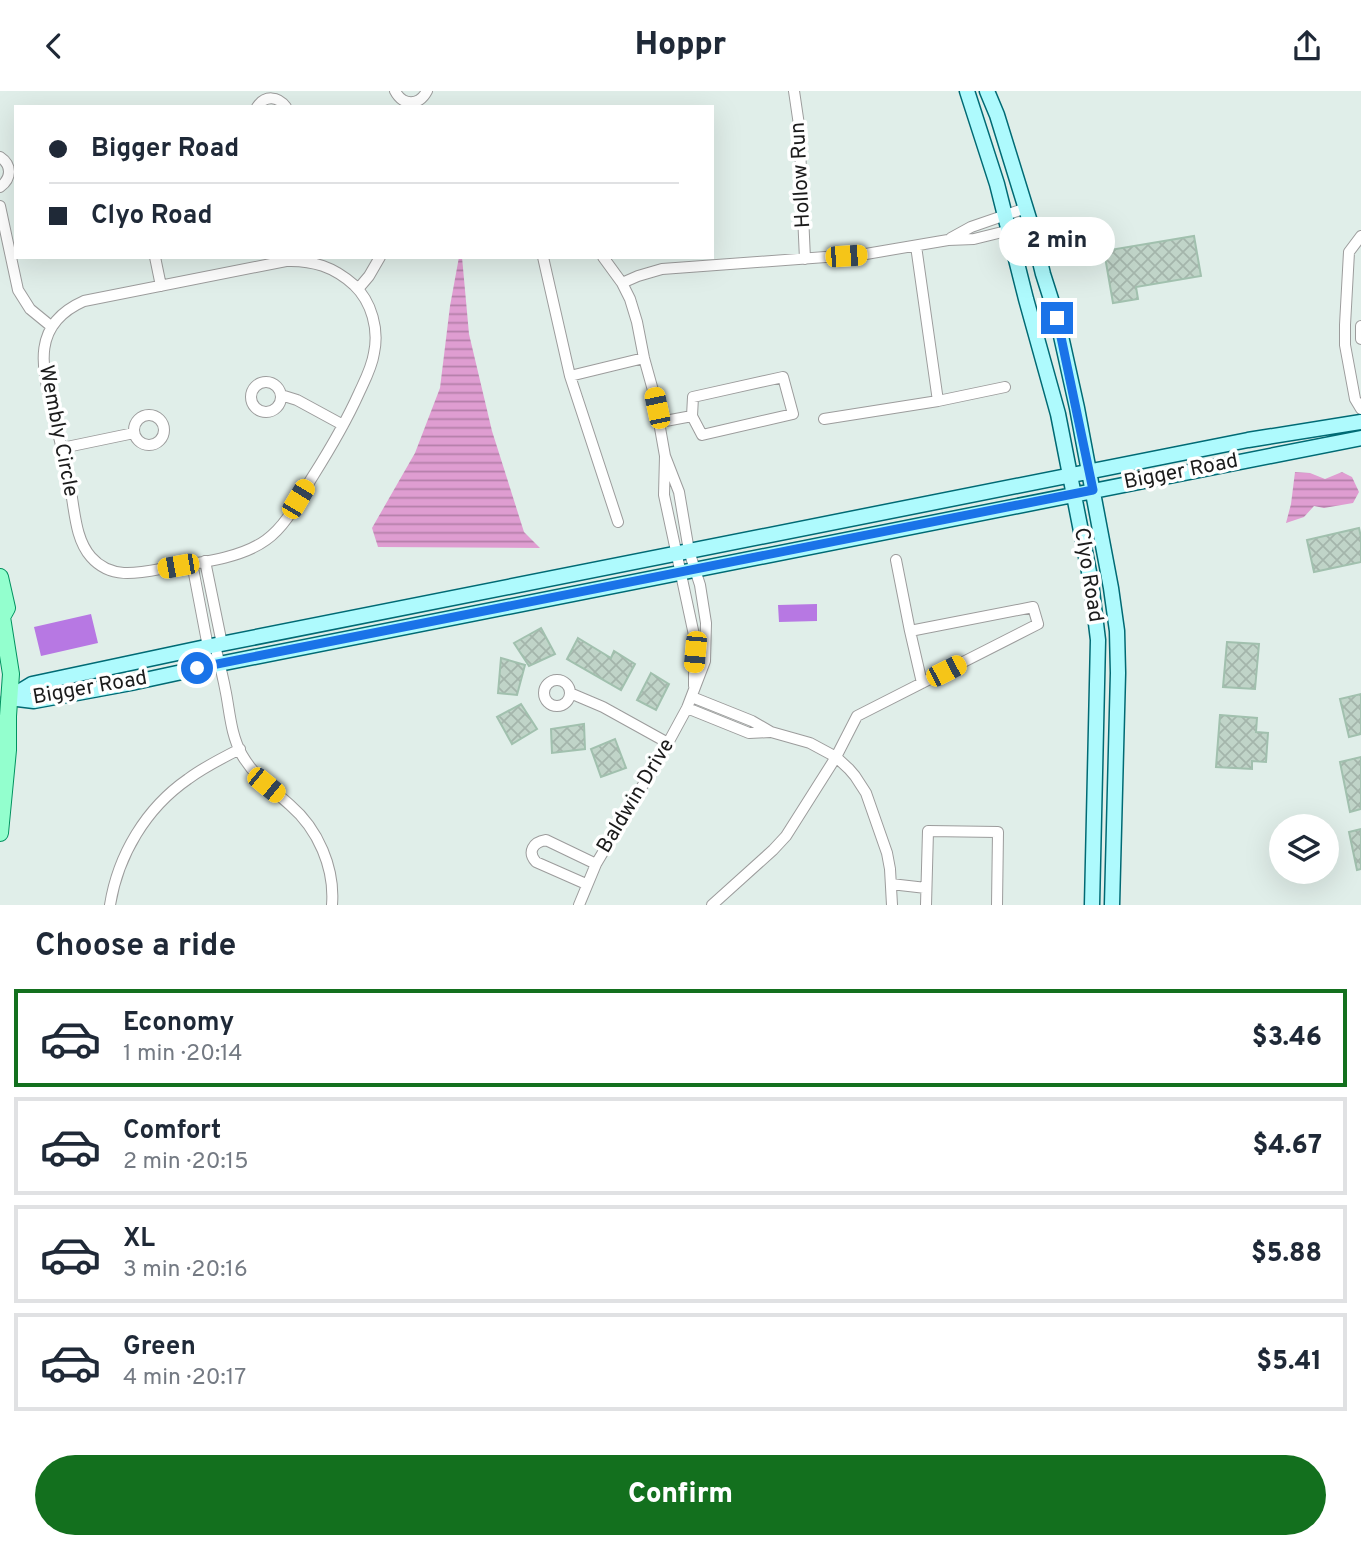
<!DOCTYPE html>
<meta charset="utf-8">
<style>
body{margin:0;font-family:Overpass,sans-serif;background:#f6f6f7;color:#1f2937;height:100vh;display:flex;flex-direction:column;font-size:26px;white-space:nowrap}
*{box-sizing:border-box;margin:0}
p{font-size:23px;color:#747a83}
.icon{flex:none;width:38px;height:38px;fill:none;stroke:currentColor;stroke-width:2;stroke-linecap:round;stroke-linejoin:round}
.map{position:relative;height:814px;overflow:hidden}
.details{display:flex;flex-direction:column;background:#fff;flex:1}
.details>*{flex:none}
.banner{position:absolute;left:14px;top:14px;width:700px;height:154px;border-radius:0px;box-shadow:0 7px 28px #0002;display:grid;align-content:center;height:154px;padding:0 35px;background:#fff}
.tools{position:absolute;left:1269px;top:723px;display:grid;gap:14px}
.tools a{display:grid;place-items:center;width:70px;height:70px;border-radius:50%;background:#fff;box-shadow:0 7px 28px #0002;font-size:35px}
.end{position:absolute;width:32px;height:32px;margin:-16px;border:9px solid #1a73e8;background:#fff;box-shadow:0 0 0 4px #fff}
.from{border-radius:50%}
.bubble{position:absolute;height:49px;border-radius:24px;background:#fff;box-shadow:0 7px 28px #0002;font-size:23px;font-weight:800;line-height:49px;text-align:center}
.car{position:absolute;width:21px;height:42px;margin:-21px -10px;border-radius:9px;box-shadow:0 0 5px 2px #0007;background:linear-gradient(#f5c518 24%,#345 0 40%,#f5c518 0 76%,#345 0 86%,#f5c518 0)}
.banner b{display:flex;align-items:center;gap:24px;height:66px;font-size:26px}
.banner b+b{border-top:2px solid #e0e1e3}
.banner i{width:18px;height:18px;background:#1f2937}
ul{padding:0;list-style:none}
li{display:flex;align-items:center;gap:21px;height:98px;margin:0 14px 10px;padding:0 21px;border:4px solid #e0e1e3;border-radius:0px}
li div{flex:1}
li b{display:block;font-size:26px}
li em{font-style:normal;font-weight:800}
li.selected{border-color:#13701e}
li>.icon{width:63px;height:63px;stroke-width:1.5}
h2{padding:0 35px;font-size:32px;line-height:84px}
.primary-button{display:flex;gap:14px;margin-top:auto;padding:14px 35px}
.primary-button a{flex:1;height:80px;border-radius:42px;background:#13701e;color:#fff;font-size:28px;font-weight:800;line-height:80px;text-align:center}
header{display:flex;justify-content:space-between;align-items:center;height:91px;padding:0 35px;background:#fff;font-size:32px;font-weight:800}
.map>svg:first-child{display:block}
.pitch{fill:#b778e3}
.water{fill:url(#water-rules)}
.building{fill:url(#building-cross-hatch);stroke:#a1c0ae;stroke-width:2}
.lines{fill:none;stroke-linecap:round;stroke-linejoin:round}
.street-casing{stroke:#9c9c9c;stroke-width:12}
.secondary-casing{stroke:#006a74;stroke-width:17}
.primary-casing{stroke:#00925f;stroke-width:18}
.street{stroke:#fff;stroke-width:10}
.secondary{stroke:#aefafd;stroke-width:14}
.primary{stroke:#93ffce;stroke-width:16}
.route{stroke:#1a73e8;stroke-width:9}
.labels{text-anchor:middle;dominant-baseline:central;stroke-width:7;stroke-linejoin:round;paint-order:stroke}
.street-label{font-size:21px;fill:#1b1b1b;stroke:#fff}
</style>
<header><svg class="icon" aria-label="back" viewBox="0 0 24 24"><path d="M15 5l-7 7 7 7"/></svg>Hoppr<svg class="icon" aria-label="share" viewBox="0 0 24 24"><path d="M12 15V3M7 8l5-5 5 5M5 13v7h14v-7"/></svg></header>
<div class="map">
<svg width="1361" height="814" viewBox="0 0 1361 814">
<defs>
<pattern id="water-rules" width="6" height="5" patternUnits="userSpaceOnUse" patternTransform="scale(1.75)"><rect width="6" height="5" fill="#df9dd1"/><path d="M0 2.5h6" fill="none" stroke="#b47fa9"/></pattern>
<pattern id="building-cross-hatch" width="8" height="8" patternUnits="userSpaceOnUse" patternTransform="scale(1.75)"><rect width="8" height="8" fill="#c0d4c8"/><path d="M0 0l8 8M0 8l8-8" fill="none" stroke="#a4b5ab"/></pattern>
</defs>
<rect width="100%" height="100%" fill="#e0eee9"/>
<path class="pitch" d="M817 513V530L779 531 778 514Z
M91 523 98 552 41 565 34 536Z"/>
<path class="water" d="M459 166H462L469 243 492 340 524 441 540 457 378 456 372 437 415 362 440 297 450 215Z
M1295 381 1310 382 1325 388 1342 381 1352 386 1359 401 1353 412 1324 417 1314 415 1304 426 1286 432 1291 413Z"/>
<path class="building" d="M1194 145 1201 185 1136 196 1138 208 1113 212 1104 160Z
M1359 437 1361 446V471L1314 481 1307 449Z
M541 537 555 563 529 575 514 552Z
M578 547 611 567 614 560 635 573 621 599 567 568Z
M1227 551 1259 553 1255 598 1223 596Z
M501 567 525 574 517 604 498 602Z
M651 582 669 593 656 619 637 609Z
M1361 603V643L1349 646 1340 608Z
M521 613 537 638 512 653 497 626Z
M1220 624 1257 627 1256 641 1268 642 1266 671 1252 670V678L1216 676Z
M584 633 585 658 552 662 551 638Z
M615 648 626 677 601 686 591 658Z
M1361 666V718L1350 721 1340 671Z
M1361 738V778L1357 779 1349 741Z"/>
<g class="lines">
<g class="street-casing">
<path id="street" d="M395 0C403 15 419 15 427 0
M794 0 799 34 805 168
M257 16C265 4 278 5 286 16
M0 66C12 74 12 87 0 96
M0 115 18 199 30 218 52 236
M1361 145 1349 161 1345 234V254L1355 308 1361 318
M951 147 971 136 1026 117
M916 155 938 310
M155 166 161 195
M543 166 570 285 618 431
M603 166 622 192 630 208 637 231 644 267 654 303 665 365 664 404 694 544V595
M286 170C313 169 334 176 354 194 372 211 379 239 374 262 372 276 365 289 359 302 346 331 330 358 313 385 299 407 288 433 266 449 240 468 197 472 165 477 139 482 111 489 91 466 76 449 75 423 71 401 66 379 62 356 56 334 45 286 25 236 84 210Z
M622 192 638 185 662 178 866 163 948 149 974 148 1031 134
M358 198 369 185 380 166
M1361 235V248
M570 285 644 267
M251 306a15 15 0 1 1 30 0a15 15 0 1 1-30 0Z
M281 304 297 309 343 334
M134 339a15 15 0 1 1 30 0a15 15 0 1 1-30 0Z
M824 328 938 310 1005 296
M660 331 692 325 693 306 783 286 793 323 702 344 692 325
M62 357 134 342
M896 469 910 540 922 592
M205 470 222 553
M192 472 208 556
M215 555C219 570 223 586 226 602 230 623 231 644 242 664 254 685 272 698 290 714 318 738 335 777 332 814
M544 602a13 13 0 1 1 26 0a13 13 0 1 1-26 0Z
M570 602 603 616 668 652
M692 606 752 630 771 641 810 652 836 666 849 678 855 685 866 702 887 762 890 778 892 814
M687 617 749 642 770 641
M586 793 536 771C527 761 533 751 546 749L596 773
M891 793 926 797
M110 814C118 764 146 717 188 688 204 676 222 667 240 658
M579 814 596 773 668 652 687 617 705 570 706 532 700 494 689 460 679 401 665 365
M712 814 773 759 786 745 836 666 857 625 1038 533 1033 516 910 540
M926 814 928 740 998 741 997 814"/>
</g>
<g class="secondary-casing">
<path id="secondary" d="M967 0 997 93 1026 208 1058 323 1091 491 1098 549 1092 814
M987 0 997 24 1031 134 1043 183 1057 227 1077 317 1111 497 1117 540 1118 582 1112 814
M9 607 32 593 201 557 1248 349 1361 331
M9 607 34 610 131 592 219 573 1361 347"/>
</g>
<g class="primary-casing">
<path id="primary" d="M0 486 7 517 2 526
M0 522 2 526 11 583 8 625V659L0 742"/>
</g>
<use href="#street" class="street"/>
<use href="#secondary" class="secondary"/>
<use href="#primary" class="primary"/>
</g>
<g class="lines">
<path class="route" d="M197 577 1093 399 1057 227"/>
</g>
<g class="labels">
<g class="street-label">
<text transform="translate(801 84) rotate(-93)">Hollow Run</text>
<text transform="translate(58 340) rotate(79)">Wembly Circle</text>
<text transform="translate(1181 381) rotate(-11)">Bigger Road</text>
<text transform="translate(1088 484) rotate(81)">Clyo Road</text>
<text transform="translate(90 597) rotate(-10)">Bigger Road</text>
<text transform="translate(636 705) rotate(-59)">Baldwin Drive</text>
</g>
</g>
</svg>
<div class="tools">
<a><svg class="icon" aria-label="layers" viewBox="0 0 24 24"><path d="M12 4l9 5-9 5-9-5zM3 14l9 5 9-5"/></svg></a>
</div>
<i class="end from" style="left:197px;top:577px"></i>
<i class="end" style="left:1057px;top:227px"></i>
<div class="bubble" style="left:999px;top:126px;width:116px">2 min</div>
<i class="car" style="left:846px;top:165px;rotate:86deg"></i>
<i class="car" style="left:657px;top:317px;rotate:348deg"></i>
<i class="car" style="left:298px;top:408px;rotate:31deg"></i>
<i class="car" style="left:178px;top:475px;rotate:260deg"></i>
<i class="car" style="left:695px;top:561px;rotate:185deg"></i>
<i class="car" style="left:946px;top:580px;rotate:63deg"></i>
<i class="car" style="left:266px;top:694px;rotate:129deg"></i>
<div class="banner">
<b><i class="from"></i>Bigger Road</b>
<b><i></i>Clyo Road</b>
</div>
</div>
<section class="details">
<h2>Choose a ride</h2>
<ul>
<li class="selected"><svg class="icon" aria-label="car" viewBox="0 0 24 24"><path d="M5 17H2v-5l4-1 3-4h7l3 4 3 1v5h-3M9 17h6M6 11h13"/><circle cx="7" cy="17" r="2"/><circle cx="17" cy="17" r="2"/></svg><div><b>Economy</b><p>1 min · 20:14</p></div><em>$3.46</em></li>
<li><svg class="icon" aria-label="car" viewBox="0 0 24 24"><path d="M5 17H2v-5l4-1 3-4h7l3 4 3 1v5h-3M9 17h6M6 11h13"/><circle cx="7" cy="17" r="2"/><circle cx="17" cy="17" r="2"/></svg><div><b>Comfort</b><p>2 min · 20:15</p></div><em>$4.67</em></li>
<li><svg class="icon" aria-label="car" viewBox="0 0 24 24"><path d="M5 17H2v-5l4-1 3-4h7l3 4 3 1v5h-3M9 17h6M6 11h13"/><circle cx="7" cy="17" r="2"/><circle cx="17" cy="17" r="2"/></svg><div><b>XL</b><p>3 min · 20:16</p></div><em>$5.88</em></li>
<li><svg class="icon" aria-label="car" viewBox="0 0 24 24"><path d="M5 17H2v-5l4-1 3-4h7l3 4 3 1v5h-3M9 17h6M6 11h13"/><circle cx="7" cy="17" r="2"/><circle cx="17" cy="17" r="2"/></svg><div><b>Green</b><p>4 min · 20:17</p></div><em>$5.41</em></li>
</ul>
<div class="primary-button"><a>Confirm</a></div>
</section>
